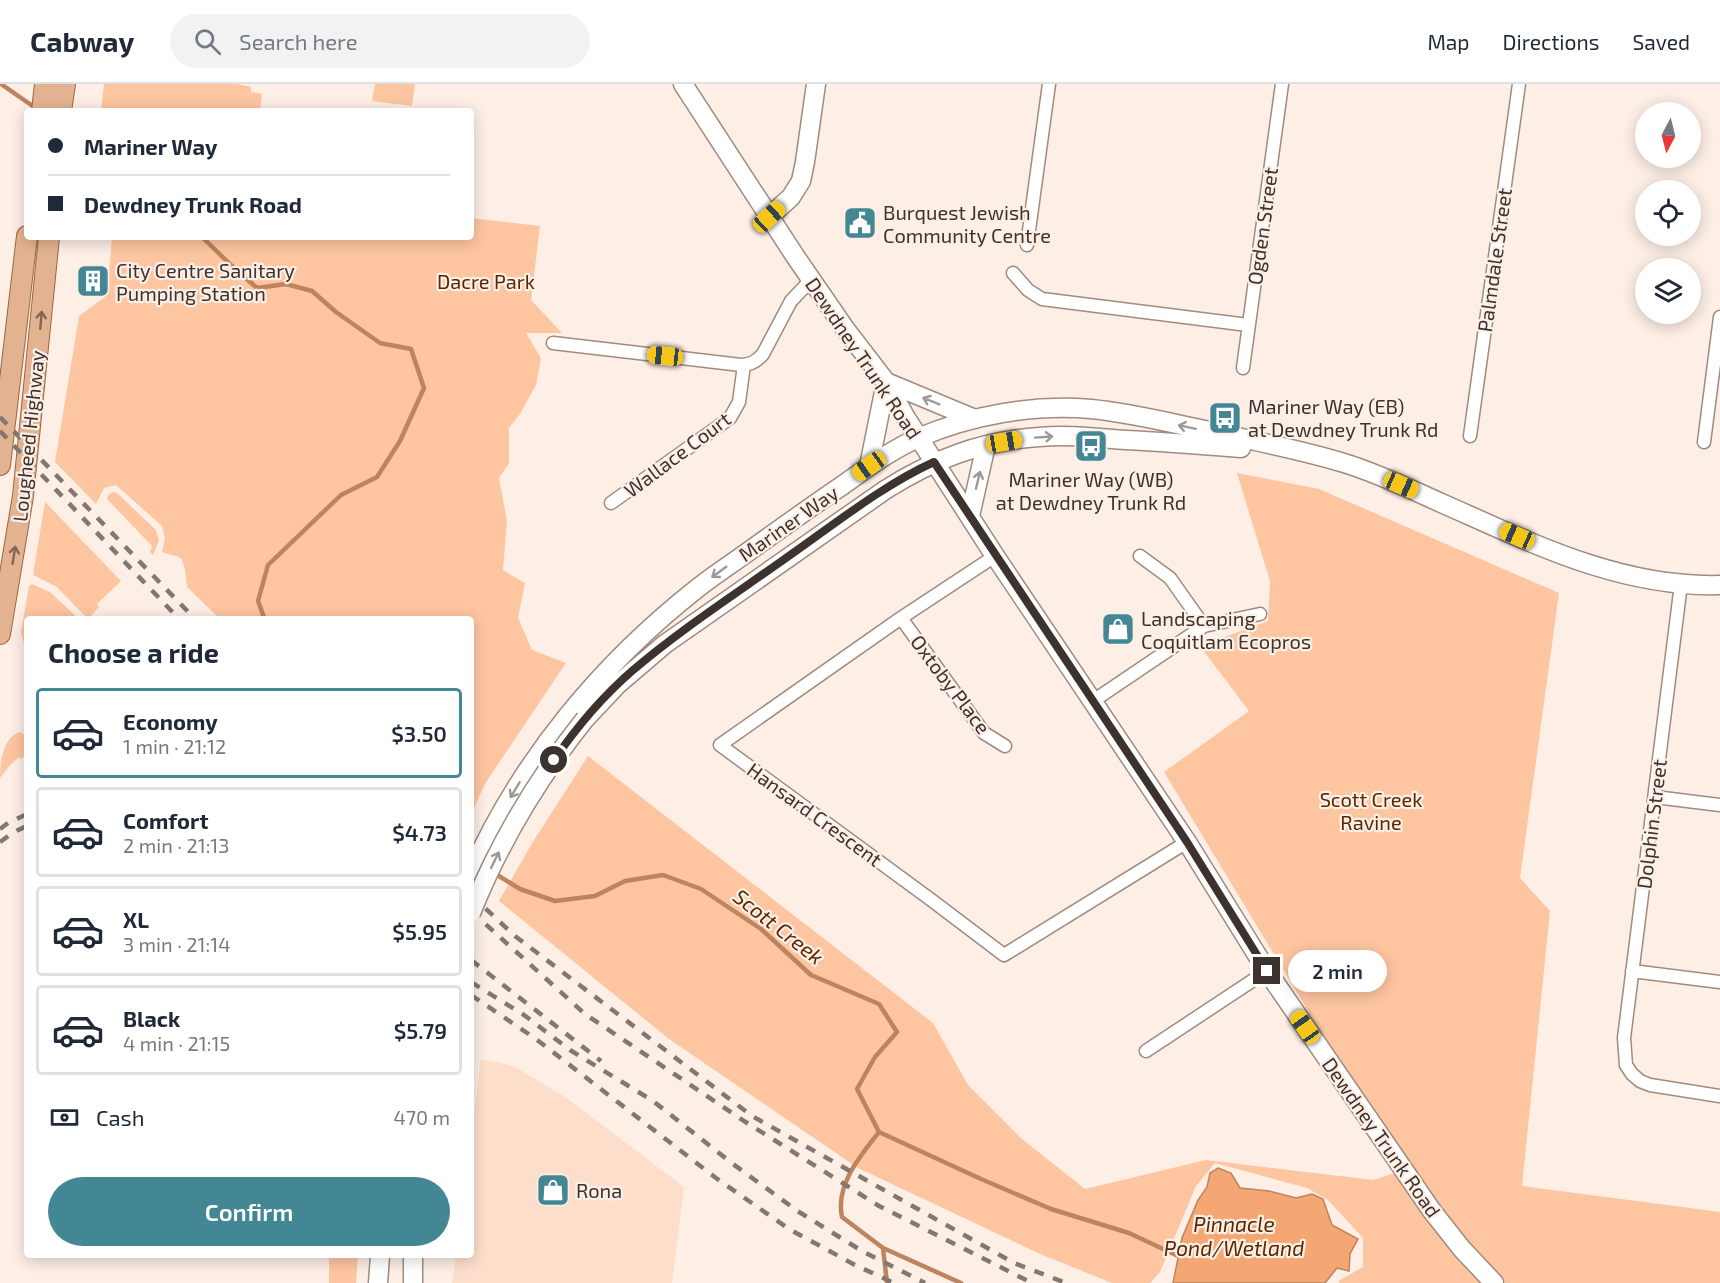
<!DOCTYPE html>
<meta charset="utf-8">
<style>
body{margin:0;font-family:"Exo 2",sans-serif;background:#f2f2f3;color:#1f2937;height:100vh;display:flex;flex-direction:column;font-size:22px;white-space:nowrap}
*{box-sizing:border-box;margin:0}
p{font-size:20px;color:#747a83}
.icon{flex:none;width:33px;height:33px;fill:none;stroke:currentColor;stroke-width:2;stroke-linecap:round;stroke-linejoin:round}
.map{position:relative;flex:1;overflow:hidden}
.panel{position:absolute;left:24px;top:532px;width:450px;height:642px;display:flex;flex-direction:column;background:#fff;border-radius:6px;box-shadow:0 3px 15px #0003}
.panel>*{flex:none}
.banner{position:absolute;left:24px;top:24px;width:450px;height:132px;border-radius:6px;box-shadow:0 3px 15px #0003;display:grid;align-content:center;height:132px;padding:0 24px;background:#fff}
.needle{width:39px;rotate:187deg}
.controls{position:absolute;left:1635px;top:18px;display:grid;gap:12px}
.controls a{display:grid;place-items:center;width:66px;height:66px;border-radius:50%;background:#fff;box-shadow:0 3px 15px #0003;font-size:30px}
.end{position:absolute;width:27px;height:27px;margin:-14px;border:8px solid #3c332e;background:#fff;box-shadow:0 0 0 3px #fff}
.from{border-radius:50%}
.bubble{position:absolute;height:42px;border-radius:21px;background:#fff;box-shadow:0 3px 15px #0003;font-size:20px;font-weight:600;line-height:42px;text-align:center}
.car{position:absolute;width:18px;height:36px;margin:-18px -9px;border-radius:8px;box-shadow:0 0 4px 2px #0007;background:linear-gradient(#f5c518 24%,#345 0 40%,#f5c518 0 76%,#345 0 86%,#f5c518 0)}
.banner b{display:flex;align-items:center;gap:21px;height:57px;font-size:22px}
.banner b+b{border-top:2px solid #e0e1e3}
.banner i{width:15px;height:15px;background:#1f2937}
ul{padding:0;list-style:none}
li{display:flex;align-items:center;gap:18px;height:90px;margin:0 12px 9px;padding:0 12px;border:3px solid #e0e1e3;border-radius:6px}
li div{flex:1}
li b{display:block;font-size:22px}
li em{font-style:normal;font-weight:600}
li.on{border-color:#438795}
li>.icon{width:54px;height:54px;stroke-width:1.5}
h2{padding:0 24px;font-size:27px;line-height:72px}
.pay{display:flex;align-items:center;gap:15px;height:66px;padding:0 24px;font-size:22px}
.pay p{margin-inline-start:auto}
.primary-button{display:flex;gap:12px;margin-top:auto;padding:12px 24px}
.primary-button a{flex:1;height:69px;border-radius:36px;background:#438795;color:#fff;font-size:24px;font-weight:600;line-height:69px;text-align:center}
header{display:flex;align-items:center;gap:36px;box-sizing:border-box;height:84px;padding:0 30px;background:#fff;border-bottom:2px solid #e0e1e3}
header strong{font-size:28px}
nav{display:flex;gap:33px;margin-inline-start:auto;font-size:21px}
.search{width:420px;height:54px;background:#f2f2f3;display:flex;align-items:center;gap:15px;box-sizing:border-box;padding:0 21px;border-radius:33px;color:#747a83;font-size:22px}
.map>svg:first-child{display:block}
.built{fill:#fcdecb}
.green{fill:#fec5a1}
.water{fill:#f4a773;stroke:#bd845e;stroke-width:1.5}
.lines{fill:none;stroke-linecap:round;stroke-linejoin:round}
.stream{stroke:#bd845e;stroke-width:4.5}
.street-casing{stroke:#a08b7d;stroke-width:15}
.secondary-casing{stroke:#a08b7d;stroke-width:21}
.primary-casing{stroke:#9d653e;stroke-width:22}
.street{stroke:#fff;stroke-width:12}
.secondary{stroke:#fff;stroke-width:18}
.primary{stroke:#e3b391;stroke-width:20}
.rail{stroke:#827771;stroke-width:4.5;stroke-dasharray:10 10;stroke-linecap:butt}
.secondary-bridge-casing{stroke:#a08b7d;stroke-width:21;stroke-linecap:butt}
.secondary-bridge{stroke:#fff;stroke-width:18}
.oneway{stroke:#7f6656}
.oneway2{stroke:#9e9996}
.route{stroke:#3c332e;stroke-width:8}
.labels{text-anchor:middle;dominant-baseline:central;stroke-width:4.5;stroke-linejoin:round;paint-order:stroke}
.poi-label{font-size:20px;fill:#3c332e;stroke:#fdeee6;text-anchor:start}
.street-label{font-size:20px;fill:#3c332e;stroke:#fdeee6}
.park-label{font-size:20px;fill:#582800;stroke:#fdeee6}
.water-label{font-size:21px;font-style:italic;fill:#582800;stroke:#fdeee6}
</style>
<header>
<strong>Cabway</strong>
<div class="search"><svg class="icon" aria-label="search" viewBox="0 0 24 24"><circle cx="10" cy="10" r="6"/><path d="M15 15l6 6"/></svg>Search here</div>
<nav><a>Map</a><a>Directions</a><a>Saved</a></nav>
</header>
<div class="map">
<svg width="1720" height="1199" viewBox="0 0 1720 1199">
<rect width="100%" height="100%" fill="#fdeee6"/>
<path class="built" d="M481 975 502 979 517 984 565 1013 684 1103 672 1199H452L456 1172H471V1056Z"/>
<path class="green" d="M104 0H237L251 3V8L262 10 260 27H101Z
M375 0H415L412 22 372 17Z
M471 134 540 142 531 216 562 249H526L541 274 536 301 520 330 509 344V379L499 394 507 437 503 486 525 499 518 534 532 566 566 579 486 698 471 730V536L220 535 187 503 185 485 182 476 179 473 162 468 165 454 162 442 116 401 104 404 96 420 55 378 79 232 105 213 109 190 112 153H471Z
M1237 389 1319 405 1559 509 1520 794 1550 827 1522 1102 1720 1128V1199H1339L1340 1196 1363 1183V1154L1328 1116 1307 1104 1215 1079 1196 1102 1160 1188 1150 1199H1112L1040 1170 858 1084 669 955 499 817 531 761 588 672 933 939 968 1001 1022 1055 1085 1105 1206 1076 1373 1096 1404 1086 1164 688 1249 627 1200 562 1268 537 1270 497Z
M113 408 117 409 156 446 159 456 153 471 150 468 152 462 107 415 108 411Z
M45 418 121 497 97 520 99 523 88 535 57 503 33 491Z
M32 500 50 508 79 535 27 536V571L21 548 29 502Z
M20 648 23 650 27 648V671L20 675 19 673 10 681 0 694C0 678 3 653 20 648Z
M329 1172H358L356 1199H329Z"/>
<path class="water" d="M1218 1084 1231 1089 1240 1104 1269 1107 1296 1114 1312 1110 1323 1115 1332 1141 1358 1155 1350 1170 1349 1187 1337 1184 1325 1199H1173L1182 1154 1198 1116 1207 1103 1210 1089Z"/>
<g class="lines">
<path class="stream" d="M1 0 37 25
M202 153 232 182 257 204 286 200 312 207 336 228 380 259 411 265 424 304 400 357 377 393 341 411 268 481 258 517 265 536
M494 789 520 805 555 817 595 812 625 797 663 791 701 805 761 845 811 891 879 920 897 948 875 973 857 1005 879 1048
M879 1048 981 1095 1051 1125 1129 1149 1178 1172
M879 1048C861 1071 835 1101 842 1133L883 1164 961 1199
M883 1164 887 1199"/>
<g class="street-casing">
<path id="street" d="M1027 161 1049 0
M1013 189 1028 206 1042 215 1248 241
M553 259 741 281C751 281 757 277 763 270L791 217 811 196
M1243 284 1282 0
M1470 352 1519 0
M1704 358 1720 233
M611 419 730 334 739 318 744 281
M995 472 901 534 720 661 930 815 1004 871 1187 758
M1140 472 1170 494 1204 542
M1681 500 1624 954 1626 981 1632 990 1640 997 1650 1001 1720 1012
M901 534 984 649 1005 662
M1093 617 1204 542 1260 530
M1655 713 1720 721
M1632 887 1720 898
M1146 967 1267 887"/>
</g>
<g class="secondary-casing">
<path id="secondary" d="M683 0 795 172 846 246 886 298 906 334 995 472 1187 758 1267 887 1432 1127 1462 1165 1494 1199
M769 133 791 113 801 97 805 78 816 0
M886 298 975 335
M869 382 886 298
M970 432 986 361
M585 635 617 601 665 560 885 406C934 375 981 357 1039 353 1069 350 1097 354 1126 356 1165 358 1203 361 1241 364
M471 789C521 676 602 579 699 503 718 488 739 475 759 460 787 440 815 420 843 401 867 384 891 366 918 354 971 331 1034 320 1091 325 1133 329 1174 340 1215 348 1258 358 1302 366 1344 379 1377 389 1408 404 1439 418 1530 458 1619 504 1720 501
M413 1172V1199
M378 1199 380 1172"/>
</g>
<g class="primary-casing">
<path id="primary" d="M42 27 45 0
M61 27 65 0
M0 381 27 152
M0 550 23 412 49 153"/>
</g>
<use href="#street" class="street"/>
<use href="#secondary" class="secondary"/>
<use href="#primary" class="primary"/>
<path class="rail" d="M0 333 196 536
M0 347 180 536
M0 745 8 739 27 730
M0 758 14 748 27 742
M471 811 515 852 752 1032 1014 1179 1066 1199
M471 827 585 930 744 1037 879 1122 1032 1199
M471 876 601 977
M471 898 524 931 570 966 653 1017 733 1080 799 1128 862 1167 925 1199
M471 911 536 955 716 1094 789 1145 855 1181 894 1199"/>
<g class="secondary-bridge-casing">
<path id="secondary-bridge" d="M471 829C499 759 538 694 585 635"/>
</g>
<use href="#secondary-bridge" class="secondary-bridge"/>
</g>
<defs><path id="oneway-shaft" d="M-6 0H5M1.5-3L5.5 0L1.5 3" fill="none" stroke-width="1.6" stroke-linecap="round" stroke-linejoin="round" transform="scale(1.5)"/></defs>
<g class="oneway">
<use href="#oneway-shaft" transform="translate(41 236) rotate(-85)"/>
<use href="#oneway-shaft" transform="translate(14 471) rotate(-81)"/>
</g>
<g class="oneway2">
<use href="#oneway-shaft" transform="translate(931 317) rotate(-158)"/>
<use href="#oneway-shaft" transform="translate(1187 343) rotate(-168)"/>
<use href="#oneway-shaft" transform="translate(1044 353) rotate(-4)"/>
<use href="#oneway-shaft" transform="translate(978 396) rotate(-77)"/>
<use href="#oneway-shaft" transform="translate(719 488) rotate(144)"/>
<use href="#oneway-shaft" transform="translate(515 706) rotate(121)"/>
<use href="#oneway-shaft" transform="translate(495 776) rotate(-64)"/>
</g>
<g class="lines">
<path class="route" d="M554 676C576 644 602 613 632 587 680 546 734 511 786 474 832 442 883 401 934 378L1187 758 1267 887"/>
</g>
<defs>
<g id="civic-square" transform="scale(1.725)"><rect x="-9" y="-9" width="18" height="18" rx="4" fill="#438795" stroke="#fdeee6"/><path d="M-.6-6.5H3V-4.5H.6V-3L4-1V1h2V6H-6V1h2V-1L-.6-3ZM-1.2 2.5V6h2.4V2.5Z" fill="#fff"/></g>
<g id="building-square" transform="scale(1.725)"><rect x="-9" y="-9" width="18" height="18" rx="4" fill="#438795" stroke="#fdeee6"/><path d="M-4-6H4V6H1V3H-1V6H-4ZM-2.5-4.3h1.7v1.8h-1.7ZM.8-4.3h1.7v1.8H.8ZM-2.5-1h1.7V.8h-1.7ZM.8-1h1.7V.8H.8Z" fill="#fff"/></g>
<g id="bus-square" transform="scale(1.725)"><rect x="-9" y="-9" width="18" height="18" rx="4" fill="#438795" stroke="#fdeee6"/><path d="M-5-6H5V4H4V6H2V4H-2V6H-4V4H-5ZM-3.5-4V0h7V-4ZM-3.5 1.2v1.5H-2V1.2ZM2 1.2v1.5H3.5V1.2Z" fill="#fff"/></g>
<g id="shop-square" transform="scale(1.725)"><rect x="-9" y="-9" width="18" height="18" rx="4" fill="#438795" stroke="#fdeee6"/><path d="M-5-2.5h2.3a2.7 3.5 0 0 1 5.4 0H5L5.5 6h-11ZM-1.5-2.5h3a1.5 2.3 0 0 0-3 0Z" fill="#fff"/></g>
</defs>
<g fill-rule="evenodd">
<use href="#civic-square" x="860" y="139"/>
<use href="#building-square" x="93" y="197"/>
<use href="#bus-square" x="1225" y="334"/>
<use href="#bus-square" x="1091" y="362"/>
<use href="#shop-square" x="1118" y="545"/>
<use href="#shop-square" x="553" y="1106"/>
</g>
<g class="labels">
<g class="poi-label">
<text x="883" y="128">Burquest Jewish<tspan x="883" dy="23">Community Centre</tspan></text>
<text x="116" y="186">City Centre Sanitary<tspan x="116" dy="23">Pumping Station</tspan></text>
<text x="1248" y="322">Mariner Way (EB)<tspan x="1248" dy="23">at Dewdney Trunk Rd</tspan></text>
<text x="1091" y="395" text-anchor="middle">Mariner Way (WB)<tspan x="1091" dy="23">at Dewdney Trunk Rd</tspan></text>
<text x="1141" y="534">Landscaping<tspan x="1141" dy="23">Coquitlam Ecopros</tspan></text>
<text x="576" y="1106">Rona</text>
</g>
<g class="street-label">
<text transform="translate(1262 142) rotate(-82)">Ogden Street</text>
<text transform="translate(1494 176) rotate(-82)">Palmdale Street</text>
<text transform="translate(864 274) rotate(56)">Dewdney Trunk Road</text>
<text transform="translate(28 352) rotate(-84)">Lougheed Highway</text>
<text transform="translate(677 370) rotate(-37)">Wallace Court</text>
<text transform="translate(788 439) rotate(-35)">Mariner Way</text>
<text transform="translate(951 600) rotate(53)">Oxtoby Place</text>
<text transform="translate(815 730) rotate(36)">Hansard Crescent</text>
<text transform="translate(1651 740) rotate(-83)">Dolphin Street</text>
<text transform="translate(1382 1053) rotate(55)">Dewdney Trunk Road</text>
</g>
<g class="park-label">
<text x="486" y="197">Dacre Park</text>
<text x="1371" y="715">Scott Creek<tspan x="1371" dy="23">Ravine</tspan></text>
</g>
<g class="water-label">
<text transform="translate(779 842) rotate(38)">Scott Creek</text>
<text x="1234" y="1139">Pinnacle<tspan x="1234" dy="24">Pond/Wetland</tspan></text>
</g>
</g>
</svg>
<div class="controls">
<a><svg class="needle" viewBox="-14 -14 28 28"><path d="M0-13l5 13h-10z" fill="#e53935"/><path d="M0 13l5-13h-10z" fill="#747a83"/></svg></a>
<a><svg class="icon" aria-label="locate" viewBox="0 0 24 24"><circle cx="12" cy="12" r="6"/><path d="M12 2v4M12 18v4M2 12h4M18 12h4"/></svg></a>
<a><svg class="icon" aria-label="layers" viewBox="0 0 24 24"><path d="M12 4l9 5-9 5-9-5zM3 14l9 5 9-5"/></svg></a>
</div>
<i class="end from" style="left:554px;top:676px"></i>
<i class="end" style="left:1267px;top:887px"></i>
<div class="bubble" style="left:1288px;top:866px;width:99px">2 min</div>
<i class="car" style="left:769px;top:133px;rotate:47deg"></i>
<i class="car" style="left:665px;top:272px;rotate:276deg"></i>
<i class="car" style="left:1004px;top:358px;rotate:80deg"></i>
<i class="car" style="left:869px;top:382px;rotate:235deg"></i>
<i class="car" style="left:1401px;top:401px;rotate:114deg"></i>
<i class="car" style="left:1517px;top:452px;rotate:294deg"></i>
<i class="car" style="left:1305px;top:943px;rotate:325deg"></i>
<div class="banner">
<b><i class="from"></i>Mariner Way</b>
<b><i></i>Dewdney Trunk Road</b>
</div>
<section class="panel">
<h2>Choose a ride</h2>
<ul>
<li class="on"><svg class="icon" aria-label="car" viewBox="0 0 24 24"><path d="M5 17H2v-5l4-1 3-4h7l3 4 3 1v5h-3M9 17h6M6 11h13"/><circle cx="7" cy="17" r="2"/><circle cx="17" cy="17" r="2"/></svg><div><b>Economy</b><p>1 min · 21:12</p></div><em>$3.50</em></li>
<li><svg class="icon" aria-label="car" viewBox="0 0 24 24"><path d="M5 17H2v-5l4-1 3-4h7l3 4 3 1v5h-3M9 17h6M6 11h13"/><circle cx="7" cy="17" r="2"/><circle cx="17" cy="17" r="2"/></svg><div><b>Comfort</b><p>2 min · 21:13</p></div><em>$4.73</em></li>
<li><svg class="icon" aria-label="car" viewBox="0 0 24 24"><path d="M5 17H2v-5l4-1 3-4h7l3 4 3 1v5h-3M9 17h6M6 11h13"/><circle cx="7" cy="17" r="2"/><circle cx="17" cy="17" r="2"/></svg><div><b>XL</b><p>3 min · 21:14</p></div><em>$5.95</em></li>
<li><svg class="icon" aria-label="car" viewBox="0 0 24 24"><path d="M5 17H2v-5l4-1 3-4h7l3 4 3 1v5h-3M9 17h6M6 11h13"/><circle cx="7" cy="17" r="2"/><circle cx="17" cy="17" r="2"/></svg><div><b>Black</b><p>4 min · 21:15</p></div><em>$5.79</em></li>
</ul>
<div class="pay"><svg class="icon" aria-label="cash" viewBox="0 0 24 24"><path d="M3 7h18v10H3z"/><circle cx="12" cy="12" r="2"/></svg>Cash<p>470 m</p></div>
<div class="primary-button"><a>Confirm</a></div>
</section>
</div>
